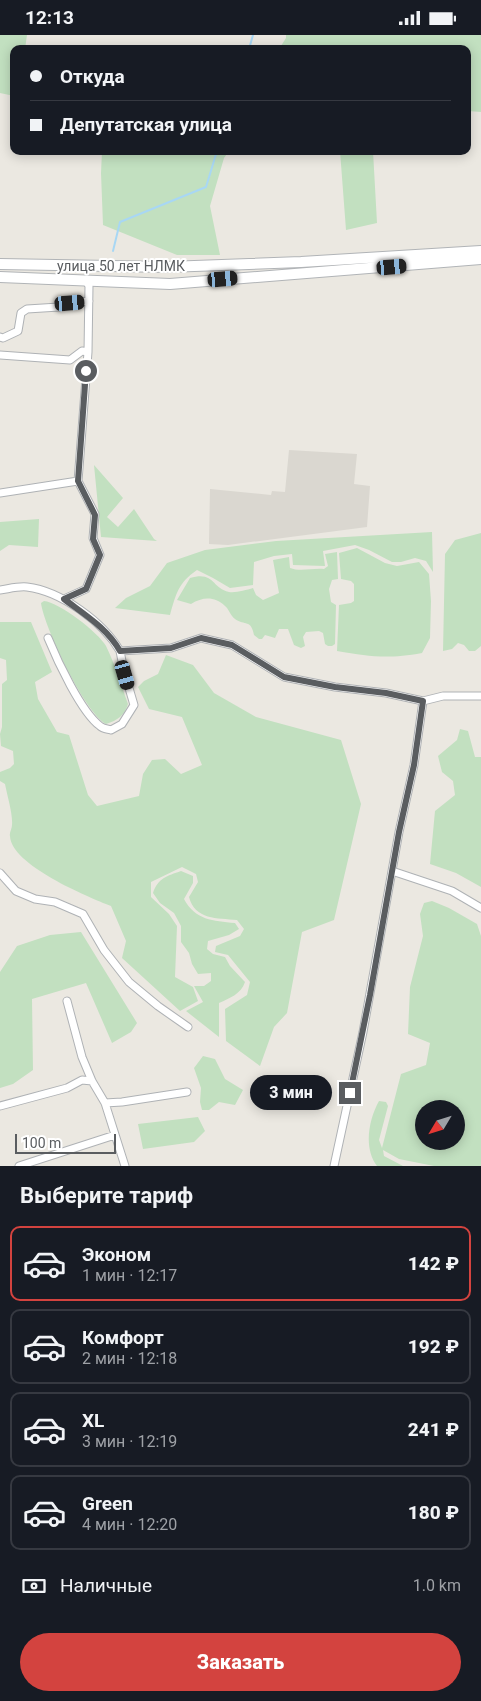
<!DOCTYPE html>
<html lang="ru">
<meta charset="utf-8">
<style>
body{margin:0;font-family:Roboto,sans-serif;background:#20242c;color:#f1f3f6;height:100vh;display:flex;flex-direction:column;font-size:19px;white-space:nowrap}
*{box-sizing:border-box;margin:0}
p{font-size:16px;color:#9ea1a6}
.icon{flex:none;width:28px;height:28px;fill:none;stroke:currentColor;stroke-width:2;stroke-linecap:round;stroke-linejoin:round}
.map{position:relative;height:1131px;overflow:hidden}
.drawer{display:flex;flex-direction:column;background:#171b24;flex:1}
.drawer>*{flex:none}
.hud{position:absolute;left:10px;top:10px;width:461px;height:110px;border-radius:10px;box-shadow:0 2px 12px #0003;display:grid;align-content:center;height:110px;padding:0 20px;background:#171b24}
.needle{width:32px;rotate:232deg}
.controls{position:absolute;left:415px;top:1065px;display:grid;gap:10px}
.controls a{display:grid;place-items:center;width:50px;height:50px;border-radius:50%;background:#171b24;box-shadow:0 2px 12px #0003;font-size:25px}
.scale{position:absolute;left:15px;bottom:12px;width:101px;box-sizing:border-box;padding-left:5px;border:2px solid #5a5d60;border-top:0;font-size:14px;line-height:18px;white-space:nowrap;color:#5a5d60;-webkit-text-stroke:4px #fff;paint-order:stroke}
.end{position:absolute;width:22px;height:22px;margin:-11px;border:6px solid #5a5d60;background:#fff;box-shadow:0 0 0 2px #fff}
.from{border-radius:50%}
.bubble{position:absolute;height:35px;border-radius:18px;background:#171b24;box-shadow:0 2px 12px #0003;font-size:16px;font-weight:800;line-height:35px;text-align:center}
.car{position:absolute;width:15px;height:30px;margin:-15px -8px;border-radius:6px;box-shadow:0 0 4px 1px #0007;background:linear-gradient(#222 24%,#8ab4d8 0 40%,#222 0 76%,#8ab4d8 0 86%,#222 0)}
.hud b{display:flex;align-items:center;gap:18px;height:48px;font-size:19px}
.hud b+b{border-top:1px solid #363941}
.hud i{width:12px;height:12px;background:#f1f3f6}
ul{padding:0;list-style:none}
li{display:flex;align-items:center;gap:15px;height:75px;margin:0 10px 8px;padding:0 10px;border:2px solid #363941;border-radius:10px}
li div{flex:1}
li b{display:block;font-size:19px}
li em{font-style:normal;font-weight:800}
li.on{border-color:#d3433f}
li>.icon{width:45px;height:45px;stroke-width:1.5}
h2{padding:0 20px;font-size:22px;line-height:60px}
.pay{display:flex;align-items:center;gap:12px;height:55px;padding:0 20px;font-size:19px}
.pay p{margin-inline-start:auto}
.action{display:flex;gap:10px;margin-top:auto;padding:10px 20px}
.action a{flex:1;height:58px;border-radius:30px;background:#d3433f;color:#fff;font-size:20px;font-weight:800;line-height:58px;text-align:center}
.status{display:flex;justify-content:space-between;align-items:center;height:35px;padding:0 25px;background:#171b24;direction:ltr}
.status svg{height:14px;fill:currentColor}
.map>svg:first-child{display:block}
.education{fill:#dad7d0}
.green{fill:#c2e0c0;fill-rule:evenodd}
.lines{fill:none;stroke-linecap:round;stroke-linejoin:round}
.stream{stroke:#a8d7f4;stroke-width:2}
.minor-casing{stroke:#afb2b5;stroke-width:9}
.secondary-casing{stroke:#b1b4b7;stroke-width:12}
.minor{stroke:#fff;stroke-width:7}
.secondary{stroke:#fff;stroke-width:10}
.route{stroke:#5a5d60;stroke-width:6}
.labels{text-anchor:middle;dominant-baseline:central;stroke-width:4;stroke-linejoin:round;paint-order:stroke}
.street-label{font-size:14px;fill:#5a5d60;stroke:#fff}
</style>
<div class="status"><b>12:13</b><svg viewBox="0 0 49 12"><path d="M0 12V9h3v3zM5 12V6h3v6zM10 12V3h3v9zM15 12V0h3v12zM26 1h20v11H26zM47 4h2v5h-2z"/></svg></div>
<div class="map">
<svg width="481" height="1131" viewBox="0 0 481 1131">
<rect width="100%" height="100%" fill="#ebe8e1"/>
<path class="education" d="M289 415 357 419 354 449 370 451 367 492 228 510 209 509 210 454 271 460 272 456 285 457Z"/>
<path class="green" d="M0 0H27L25 14H14V61L0 58Z
M286 0H481V77L468 76V14H279L286 3Z
M102 116H229L224 123 210 171 220 220H177L103 190 101 138Z
M340 116H373L377 188 346 195Z
M94 430 123 463 107 482 118 492 134 474 154 504 157 506 101 502Z
M39 484 38 512 9 510 0 516V487Z
M432 497 433 537 426 526 415 523 401 527H392L369 515 355 510 323 516 325 531 293 530 292 519 274 521 254 527 253 550 230 553 213 543 197 535C178 548 176 559 170 580L115 573 126 563 150 551 167 528 205 515 276 506Z
M481 498V611L475 616H469L464 610 458 608 452 614 443 616 445 519 455 505Z
M357 513 385 528 397 531 419 527 429 539 431 566 430 603 422 618C388 624 371 622 337 616L339 570 351 568 354 566V549L351 546 341 544 339 518Z
M337 517 338 544 332 545 329 554 331 567 336 570 335 609 332 611H328L325 609 323 598 319 596 306 597 303 602 305 611 301 613 294 610 288 594H279L275 603 265 600 262 604H259L254 600C251 584 245 591 235 584 230 580 229 574 225 571 214 561 203 562 191 569L177 565 190 543C215 536 211 553 229 557 236 558 246 555 253 553L256 560 263 565 279 558 273 525 289 522 290 533C300 537 312 533 324 534L328 531 325 519Z
M44 566C59 567 99 598 106 611 115 629 121 650 128 669 124 681 118 685 106 689 85 678 44 592 41 568Z
M0 587H31L52 637 35 647 38 664 57 697 69 700 88 760 97 771 139 761 143 739 152 725 165 724 181 739 202 730 182 682 149 674 138 652 144 646 158 639 166 620 193 630 214 658 256 682 341 705 361 769 334 885 302 897 287 978 274 992 260 1031 226 1006 225 974 247 960 250 947 228 920 215 917 216 911 240 901 244 894 237 885C217 883 195 885 189 862L198 847 196 839 182 832 151 847V862L169 879 177 891 175 942 193 952 198 966 180 976 122 923 126 906 111 871C88 862 11 830 10 801 9 798 12 794 12 790 13 779 7 760 5 749L0 746V737L10 733 14 729 13 716 1 711 0 699 2 692V649L7 645 6 625 0 623Z
M460 694 468 696 475 722H481V852L456 838 430 829 435 776 455 760 453 746 442 737 438 721 457 705Z
M181 836 193 841V848L184 864C195 885 213 886 235 888L239 894 229 900 208 906 207 914 213 919 225 922 230 931 245 947C241 959 230 963 219 968V1002L186 976 203 967 194 951H204L211 946V938L198 939 192 929 189 918 181 907V891L174 878 160 868 153 858C158 843 167 841 181 836Z
M432 866 449 873 477 889 481 901V1131H434L399 1124 383 1115 384 1121 403 1131H377C363 1113 369 1084 379 1066L386 1067 388 1071 379 1105 382 1113 401 1039 426 1030 430 1008 408 999 410 952 423 901 420 879 424 868ZM424 1074H456V1106H424Z
M81 897 137 988 131 997 112 1008 86 948 32 964 33 1035 13 1049 0 1053V937L17 911 50 900Z
M203 1021 215 1024 225 1044 243 1055 235 1070 219 1067 209 1075H202L200 1067 201 1053 194 1033Z
M198 1082 205 1096 194 1107 143 1114 138 1089Z"/>
<g class="lines">
<path class="stream" d="M249 14 253 0
M113 216 120 187 206 152 217 116"/>
<g class="minor-casing">
<path id="minor" d="M0 302 3 303 18 296 21 278 27 274 59 272 70 268 89 266
M0 320 70 325 82 316 88 317
M0 458 78 446
M0 555C8 554 18 551 27 552 61 556 103 587 120 616L171 613 201 603 232 610 284 642 335 652 386 658 423 666 443 661H481
M64 564 86 554 100 520 93 503 95 479 78 446 88 317 89 251 86 246
M48 603C57 625 81 677 100 691 103 694 108 694 111 695L122 689 134 670 124 636 120 616
M392 836 452 856 481 873
M0 838 16 856 35 864 55 867 83 879 104 915 129 947 158 971 188 992
M67 966 82 1022 92 1046 105 1068 125 1131
M105 1068 122 1067 187 1057
M0 1071 67 1053 82 1045 92 1046
M19 1131 115 1100
M334 1131 363 997 399 797 414 730 423 666"/>
</g>
<g class="secondary-casing">
<path id="secondary" d="M0 229 167 232 301 227 481 216
M0 242 170 249 481 224"/>
</g>
<use href="#minor" class="minor"/>
<use href="#secondary" class="secondary"/>
</g>
<g class="lines">
<path class="route" d="M86 336 78 446 95 480 93 504 100 520 86 554 64 564C85 580 107 593 120 616L171 613 201 603 232 610 284 642 335 652 386 658 423 666 414 730 399 797 370 960 350 1058"/>
</g>
<g class="labels">
<g class="street-label">
<text x="121" y="231">улица 50 лет НЛМК</text>
</g>
</g>
</svg>
<div class="controls">
<a><svg class="needle" viewBox="-14 -14 28 28"><path d="M0-13l5 13h-10z" fill="#e53935"/><path d="M0 13l5-13h-10z" fill="#9ea1a6"/></svg></a>
</div>
<div class="scale">100 m</div>
<i class="end from" style="left:86px;top:336px"></i>
<i class="end" style="left:350px;top:1058px"></i>
<div class="bubble" style="left:250px;top:1040px;width:82px">3 мин</div>
<i class="car" style="left:392px;top:232px;rotate:85deg"></i>
<i class="car" style="left:223px;top:244px;rotate:85deg"></i>
<i class="car" style="left:70px;top:268px;rotate:85deg"></i>
<i class="car" style="left:125px;top:640px;rotate:164deg"></i>
<div class="hud">
<b><i class="from"></i>Откуда</b>
<b><i></i>Депутатская улица</b>
</div>
</div>
<section class="drawer">
<h2>Выберите тариф</h2>
<ul>
<li class="on"><svg class="icon" aria-label="car" viewBox="0 0 24 24"><path d="M5 17H2v-5l4-1 3-4h7l3 4 3 1v5h-3M9 17h6M6 11h13"/><circle cx="7" cy="17" r="2"/><circle cx="17" cy="17" r="2"/></svg><div><b>Эконом</b><p>1 мин · 12:17</p></div><em>142 ₽</em></li>
<li><svg class="icon" aria-label="car" viewBox="0 0 24 24"><path d="M5 17H2v-5l4-1 3-4h7l3 4 3 1v5h-3M9 17h6M6 11h13"/><circle cx="7" cy="17" r="2"/><circle cx="17" cy="17" r="2"/></svg><div><b>Комфорт</b><p>2 мин · 12:18</p></div><em>192 ₽</em></li>
<li><svg class="icon" aria-label="car" viewBox="0 0 24 24"><path d="M5 17H2v-5l4-1 3-4h7l3 4 3 1v5h-3M9 17h6M6 11h13"/><circle cx="7" cy="17" r="2"/><circle cx="17" cy="17" r="2"/></svg><div><b>XL</b><p>3 мин · 12:19</p></div><em>241 ₽</em></li>
<li><svg class="icon" aria-label="car" viewBox="0 0 24 24"><path d="M5 17H2v-5l4-1 3-4h7l3 4 3 1v5h-3M9 17h6M6 11h13"/><circle cx="7" cy="17" r="2"/><circle cx="17" cy="17" r="2"/></svg><div><b>Green</b><p>4 мин · 12:20</p></div><em>180 ₽</em></li>
</ul>
<div class="pay"><svg class="icon" aria-label="cash" viewBox="0 0 24 24"><path d="M3 7h18v10H3z"/><circle cx="12" cy="12" r="2"/></svg>Наличные<p>1.0 km</p></div>
<div class="action"><a>Заказать</a></div>
</section>
